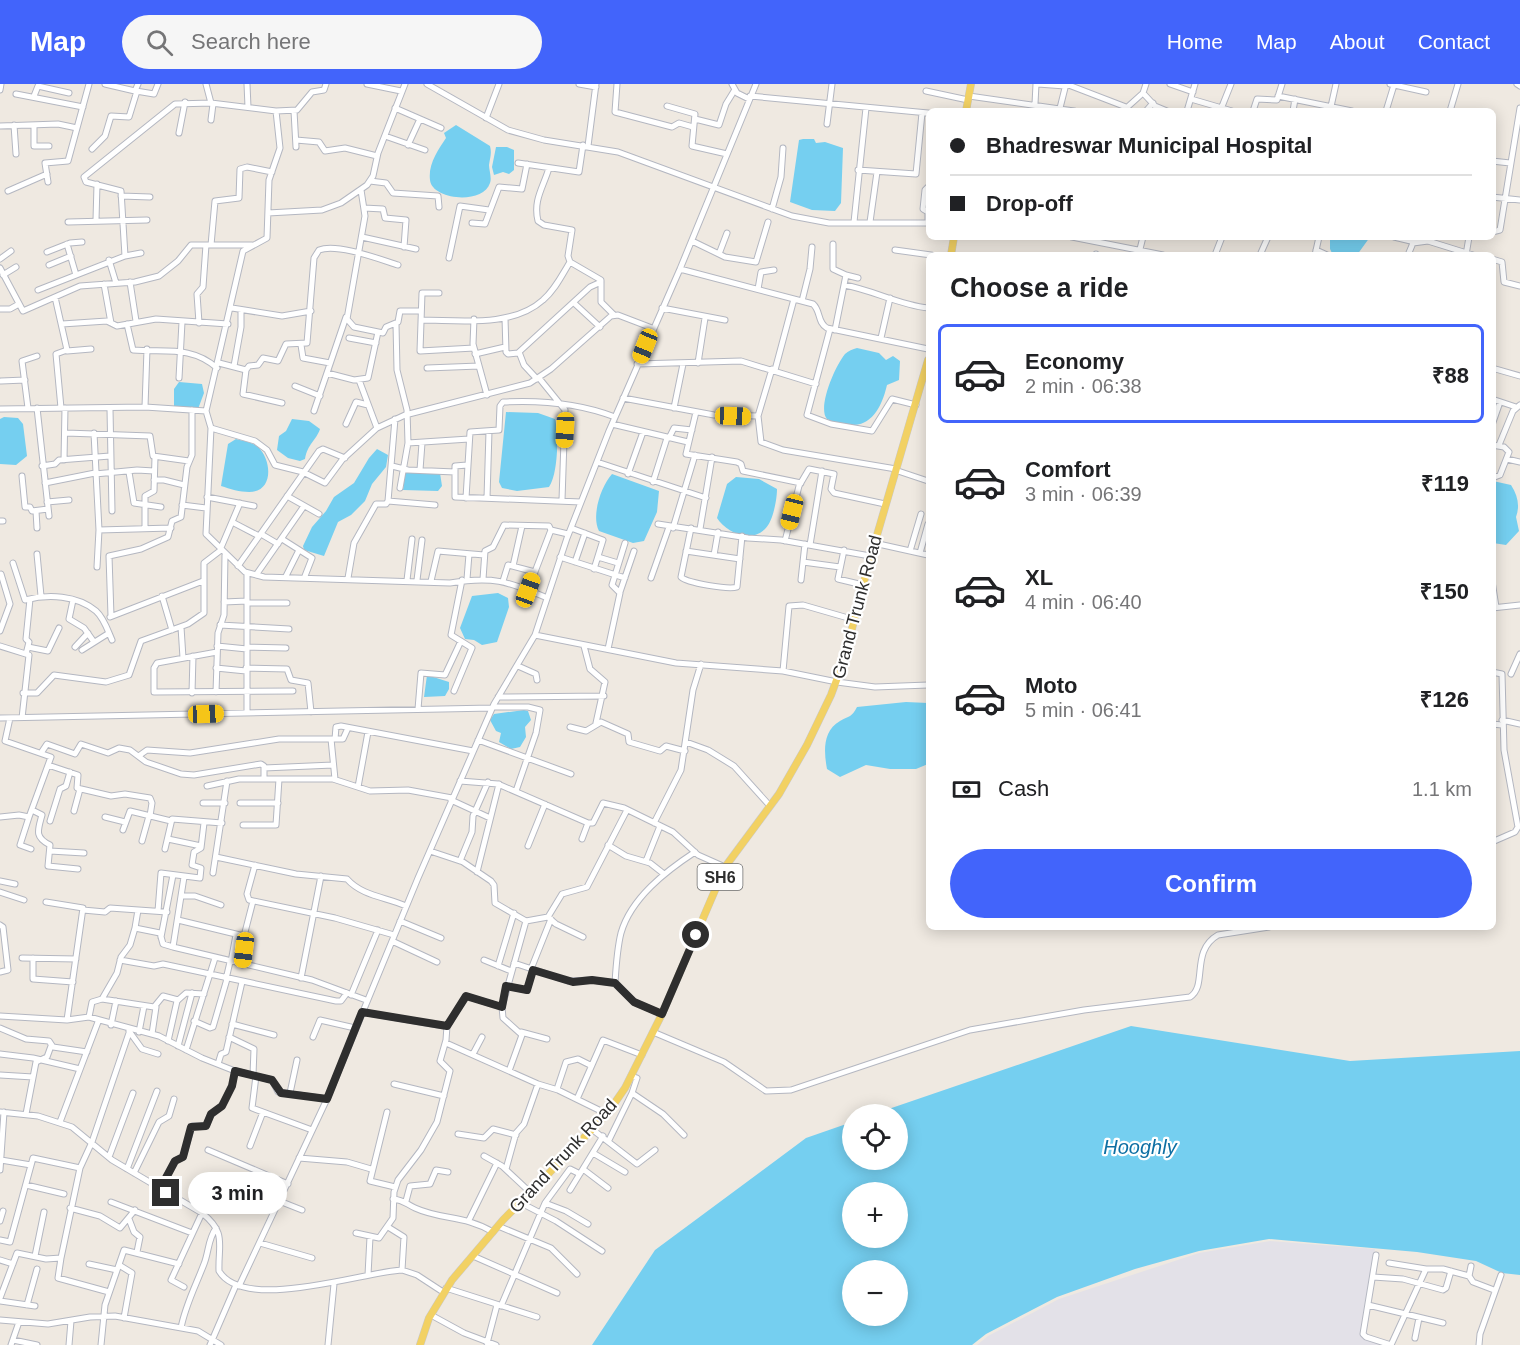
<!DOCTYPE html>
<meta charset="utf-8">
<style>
body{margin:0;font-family:Helvetica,sans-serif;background:#f6f6f6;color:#202124;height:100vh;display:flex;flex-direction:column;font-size:22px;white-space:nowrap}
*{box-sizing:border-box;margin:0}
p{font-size:20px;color:#757577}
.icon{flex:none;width:33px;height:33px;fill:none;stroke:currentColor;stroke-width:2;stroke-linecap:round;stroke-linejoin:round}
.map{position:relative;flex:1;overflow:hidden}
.details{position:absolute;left:926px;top:168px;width:570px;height:678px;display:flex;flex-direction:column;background:#fff;border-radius:9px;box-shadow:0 3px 15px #0003}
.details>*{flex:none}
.top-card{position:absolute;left:926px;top:24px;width:570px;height:132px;border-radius:9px;box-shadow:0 3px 15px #0003;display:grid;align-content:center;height:132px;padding:0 24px;background:#fff}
.fabs{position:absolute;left:842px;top:1020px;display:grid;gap:12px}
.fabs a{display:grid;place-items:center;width:66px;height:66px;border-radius:50%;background:#fff;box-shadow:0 3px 15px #0003;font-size:30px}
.end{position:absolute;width:27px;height:27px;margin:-14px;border:8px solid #2e2e2e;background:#fff;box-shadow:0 0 0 3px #fff}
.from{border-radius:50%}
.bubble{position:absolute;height:42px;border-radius:21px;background:#fff;box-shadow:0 3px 15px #0003;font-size:20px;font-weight:600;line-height:42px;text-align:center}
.car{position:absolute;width:18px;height:36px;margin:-18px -9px;border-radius:8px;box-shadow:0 0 4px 2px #0007;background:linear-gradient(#f5c518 24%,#345 0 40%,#f5c518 0 76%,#345 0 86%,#f5c518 0)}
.top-card b{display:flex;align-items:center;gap:21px;height:57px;font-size:22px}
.top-card b+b{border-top:2px solid #e0e0e0}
.top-card i{width:15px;height:15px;background:#202124}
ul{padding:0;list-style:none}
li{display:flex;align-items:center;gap:18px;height:99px;margin:0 12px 9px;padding:0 12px;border:3px solid transparent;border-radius:9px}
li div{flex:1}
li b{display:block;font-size:22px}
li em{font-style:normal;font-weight:600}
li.on{border-color:#4264fb}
li>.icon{width:54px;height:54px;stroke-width:1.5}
h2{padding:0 24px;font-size:27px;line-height:72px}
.pay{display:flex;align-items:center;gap:15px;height:66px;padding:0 24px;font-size:22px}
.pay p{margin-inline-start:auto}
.button{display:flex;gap:12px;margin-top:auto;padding:12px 24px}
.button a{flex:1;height:69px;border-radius:36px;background:#4264fb;color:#fff;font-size:24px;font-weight:600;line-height:69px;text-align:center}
header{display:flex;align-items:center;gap:36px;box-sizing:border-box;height:84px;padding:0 30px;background:#4264fb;color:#fff}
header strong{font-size:28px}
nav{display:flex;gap:33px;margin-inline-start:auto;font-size:21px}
.search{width:420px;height:54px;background:#f6f6f6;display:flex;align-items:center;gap:15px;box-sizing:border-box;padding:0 21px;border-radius:33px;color:#757577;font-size:22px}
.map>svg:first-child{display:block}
.industrial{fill:#e3e1e8}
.water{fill:#75cff0;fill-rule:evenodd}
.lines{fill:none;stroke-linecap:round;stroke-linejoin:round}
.minor-casing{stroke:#b4b7c1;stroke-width:7}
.major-casing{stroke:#c9c9c9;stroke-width:8}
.minor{stroke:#fff;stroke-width:5}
.major{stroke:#f2d163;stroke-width:7}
.route{stroke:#2e2e2e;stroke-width:8}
.labels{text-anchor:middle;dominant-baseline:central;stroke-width:4.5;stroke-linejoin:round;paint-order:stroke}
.shield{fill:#fff;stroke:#6d6d6d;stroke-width:1.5}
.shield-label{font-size:16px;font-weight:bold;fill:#2e2e2e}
.street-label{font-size:18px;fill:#2e2e2e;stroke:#fff}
.water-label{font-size:20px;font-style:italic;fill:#0d6fa3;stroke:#fff}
</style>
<header>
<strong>Map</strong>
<div class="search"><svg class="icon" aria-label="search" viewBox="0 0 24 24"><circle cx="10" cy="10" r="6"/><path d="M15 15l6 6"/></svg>Search here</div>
<nav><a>Home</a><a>Map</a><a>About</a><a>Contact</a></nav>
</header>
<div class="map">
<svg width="1520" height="1261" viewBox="0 0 1520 1261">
<rect width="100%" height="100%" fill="#efe9e1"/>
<path class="industrial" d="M1270 1157 1375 1165 1363 1250 1389 1261H977L988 1252 1059 1215 1199 1169Z"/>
<path class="water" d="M456 41 490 62C492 69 490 74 489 81 489 86 492 94 490 99 483 121 432 116 430 96 428 80 438 66 446 54L444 49Z
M803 55H814L816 59 825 58 843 64 841 119 835 127 812 126 790 118 799 56Z
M496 63H507L514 66V86L509 90 503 88 494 91 492 83Z
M1330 153H1370L1357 171H1333L1330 165Z
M857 264 879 269 886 276 893 272 900 277 899 296 887 301C879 335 862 351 827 335 817 324 835 282 845 270 848 267 853 265 857 264Z
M179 298 202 300 204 309 198 325 174 322V305Z
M506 328 538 329 555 335C559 349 558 391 549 403L517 407 502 404 499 398Z
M4 333 18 334 23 340 27 372 16 381 0 380V335Z
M292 335 309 337 320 345C316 357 308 359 305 375L300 377 288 374 277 366 279 352 286 347Z
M236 355C243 357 252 358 258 363 272 376 274 408 249 408 240 408 230 405 221 402L228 360Z
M377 365 388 371 386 383 372 400 365 417 351 431 338 438 324 472 304 466 303 462 312 443 326 427 334 413 354 399 369 374Z
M405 387 440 389 442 402 438 407 403 406Z
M612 390 659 407 657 428 644 457 633 459 599 447C591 432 601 402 612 390Z
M736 393 759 395 777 405C777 415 773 438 765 445 750 460 726 448 717 434L727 400Z
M1493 397 1511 401C1518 412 1520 422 1516 433L1519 447 1506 461 1493 459Z
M498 509 508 514 509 523 497 558 482 561 474 556 465 555 460 544 472 512Z
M427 591 449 598V605L445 612 424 613Z
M906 618 928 619V680L916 685H890L866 681 840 693 827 685C824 669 822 647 840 637 849 632 852 633 857 623Z
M524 626 528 627 531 636 525 643 526 653 520 663 511 665 499 658 501 649 496 647 490 636 494 630Z
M1131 942 1350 977 1520 967V1191L1502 1189 1476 1177 1417 1168 1269 1155 1199 1167 1135 1185 1057 1213 986 1250 972 1261H592L655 1166 806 1054 852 1038V1076H897V1030H874ZM852 1108H897V1154H852ZM852 1186H897V1232H852Z"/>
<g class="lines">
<g class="minor-casing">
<path id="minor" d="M105 0 135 7 138 0
M247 0 248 23
M367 0 401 7
M427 0 508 46 544 56 618 68 792 132 829 139H928V128
M579 0 596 3
M617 0 615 28 672 43 679 39 693 43
M732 0 737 9 749 15
M1038 0 1065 2
M1066 0 1126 23
M1146 0 1143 9 1155 22 1167 27
M1170 0 1193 8
M1390 0 1426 8
M1517 0 1520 2
M0 6 1 0
M136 7 154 10 158 0
M926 7 968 16
M16 10 83 23
M34 12 38 2 69 9
M750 12 928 29
M969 12 1074 27
M1278 12 1352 27
M1191 15 1232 27
M1035 20 1036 0
M667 22 695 30 692 62 727 70
M395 24 441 44
M1060 24 1066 0
M1221 25 1231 0
M276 27 297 26 312 8 324 6 326 0
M294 27 296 63
M1123 27 1143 9
M1146 27 1153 19
M1187 27 1195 0
M1253 27 1257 15 1277 16 1282 0
M1293 27 1295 15
M1330 27 1336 0
M1386 27 1394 1
M1450 27 1458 0
M486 34 499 0
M695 35 719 41 726 20 734 7
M211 36 213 20
M827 40 832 0
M14 41 16 70
M34 41V62H49
M0 42 58 40 77 44
M179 49 185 18
M385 52 425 66
M296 56 319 58 325 67 345 64 377 72
M408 61 420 35
M588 62 596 0
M92 65 105 52 111 32 129 33 137 7
M1492 77 1510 79
M518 79 579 88 583 61
M549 84C543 104 533 116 538 137L544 141 572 146 568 172 570 178 601 196V218L614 231
M858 86 916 90 922 29
M370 97 386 99 393 109 438 112 439 123
M48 98 45 79 68 77 89 0
M928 103 925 106 923 125 928 128
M361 106 365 132 347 235 354 243 383 249 386 243 398 238 400 227H421
M8 107 47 90
M121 112 150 113
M1492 113 1520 116
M364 124 383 125 385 134 406 136 404 163
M772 125 781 93 783 64
M268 129 322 126 341 119 367 101 373 92 378 69 405 0
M96 136 97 100
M68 138 147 136
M854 138 866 24
M870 138 877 88
M472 139 485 140 499 103 522 105 527 80
M1492 148 1500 146 1520 24
M362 153 416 165
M1072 153 1163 171
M1394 153 1415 158
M692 157 725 173 756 178 768 138
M1428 157 1473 171
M67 160 76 191
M833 160V185L846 191
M211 161 215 117 239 114 240 85 247 83 272 88
M1140 165 1143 153
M895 166 931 171
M1316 166 1327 171
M47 168 70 159 82 158
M719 170 727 149
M1096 171V170
M1215 171 1222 153
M1260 171 1268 153
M1315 171 1319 153
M1408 171 1413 159 1428 157 1430 153
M1466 171 1469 153
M125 172 141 169
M449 174 460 122 489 126
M0 175 11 167
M1492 175 1502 178 1504 198 1520 202
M109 176 116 199
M49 181 71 172
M0 184 23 227 80 202 135 198 159 192 178 177 191 161H252
M680 185 813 220C821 227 817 238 827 244L928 265
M3 191 16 183
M130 198 136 237
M104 200 111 239
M844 201C873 206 899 221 928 224
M758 205 761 188 774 186
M38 206 125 172 121 107 86 98 84 93 175 20 211 19
M439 209H422L420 267 474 264
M55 213 67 266 56 270 61 324
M802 217 810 185 812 163
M574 219 600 243
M232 224 282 232 311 227
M662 224 725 236
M0 225H10L19 220
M505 234 506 268 508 270 518 269
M474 235 473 260 487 311
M421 236C459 236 512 244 543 216 555 206 562 191 570 178
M199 239 197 210 203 203 206 161
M62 240 107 237 117 242 156 235 228 240
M127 240 133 266C164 269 191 261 217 284
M396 240 397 286 407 326 408 359 469 355
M830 245 807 331 831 340 872 347 892 315 916 321
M835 246 846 191 858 194
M349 254 376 259
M881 254 890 214
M301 261 303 274 330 279
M67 267 91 265
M475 270 505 263
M219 279 246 286 243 310 282 319
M698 279 705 234
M637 280 741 277 816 300
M234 282 241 243V226
M427 284 479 282
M1492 284 1520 292
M772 285 758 332 761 358 783 366 896 385
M246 286 249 282 258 281 263 274 278 277 286 260 307 259 314 174 319 166C337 159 379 175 398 181
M775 286 794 215
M327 289 354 296 368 294 378 248
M179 294 182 238
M539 294 565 326 562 416
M537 295 524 281 519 268 590 203 601 198
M359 296 377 344
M1 297 25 296
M295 302 320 312
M623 314 714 331 758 332
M1492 315 1516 323
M145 323 147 265
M28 324 22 277 37 272
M37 324 49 432
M674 324 683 280
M0 325 145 323 206 327 211 344 206 450 245 488 264 493 450 499C492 492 507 497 545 513
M110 325 112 427
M206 327 243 167 267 154 269 96 280 64 276 27 211 19 206 0
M314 327 346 233
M696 328 686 370 737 378 741 380 743 387 801 399
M346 340 356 318 368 321
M612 340 688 358
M1492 341 1500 318
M211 344 255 357 267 366 275 381 303 388 325 399 342 376 377 344 405 331 530 299 551 285 611 232 618 231 652 244
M66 349 150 352 153 372 189 377
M94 349 99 446 97 483
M669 354 674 344 692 346
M1492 361 1504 363 1509 368 1500 391 1492 394
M1499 361 1513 327 1520 321
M1507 375 1520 378
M64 376 65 324
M597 378 706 414
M467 381 455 382V413L581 418
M42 382 55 380 59 376 110 372
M392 382 408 386 455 388
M420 386 422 359
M895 386 928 397
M129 388 134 419 161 423
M95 390 137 386 154 387
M628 390 643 348
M22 392 25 423H30L32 427 48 425
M154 396H164L184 401
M653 398 667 354
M45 399 95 389
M400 404 408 359
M287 412 319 430
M207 413 254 422
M466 414 470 348 499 346 500 322 503 318C540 316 581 320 615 333
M487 414 489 347
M388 417 435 421
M47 418 69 416
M182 421 206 424
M36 427 37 444
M0 437H3
M232 438 259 452
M658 440 748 454 781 456 870 472
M145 444V412L154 407 155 373
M571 444 603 456 594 485
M673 444 695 371
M691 444 681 493C687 499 729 506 737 503L742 452
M700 445 712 373
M99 446 171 444
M261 450 278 460
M282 455 312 474 305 492
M785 457 799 402 809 385 834 390 831 405 834 409 885 420
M874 459 928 471
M810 461 822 387
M220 466 240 419
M844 466 838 495 863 501
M686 467 740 475
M910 467 921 430
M920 469 928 440
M37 470 41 512
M714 471 718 448
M560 473 625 494
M598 473 618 479
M575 478 585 449
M803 478 840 483
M13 479 25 516C48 510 77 511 96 527 104 534 108 547 112 556
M238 482 319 367 323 365 345 374
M513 482 522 442
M256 491 304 422
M286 492 299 466
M348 494 354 459 376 420H386L388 417 395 335
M651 494 669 443
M467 495 469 470
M483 495 485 467 493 463 504 441 549 442 551 446 568 450
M407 496 412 455
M417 496 422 456
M801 496 805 460
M431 497 438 467 484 471
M503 497 508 481 535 488
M1492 497 1496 523
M528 506 551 446
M620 508 634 467
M162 512 172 546
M73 516 69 535 84 544 94 558
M224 518 247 517
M247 519H287
M1492 524 1520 521
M111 532 109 472 141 465 168 453 172 437 181 433 187 383 192 371V326
M110 533 203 497
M220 541 289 545
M181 543 183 574
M0 547 10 520 1 490
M535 551 676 579 783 587 837 598 875 603 928 601
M0 562 29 571 22 634
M217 562 247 565
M584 562 590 585 605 598 596 639
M28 563 48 567 59 544
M75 563 88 549
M247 563 286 564
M608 565 620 509 612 501 625 459
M82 566 109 549
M217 568 157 579 154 584V608L293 607
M26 570 29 558 26 555 30 515
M518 582 536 590 537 596
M216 584 246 587
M246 584 287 585 291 596 308 599 311 628
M783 587 789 522 803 521 855 536
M1492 588 1502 590 1504 666 1518 743 1515 748 1492 758
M1511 590 1520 570
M454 607 472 564 451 551 462 496
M216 608 218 549 224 531 225 471
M23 609H37L54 591 106 598 129 591 141 557 188 540 204 529V479L221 466
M192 609 193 572
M498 613 604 612
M493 623H528L540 626 536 649 516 707
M418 625 421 589 445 591 461 557
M247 629V489
M0 634 492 624
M1502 636 1520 640
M1492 640 1502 641
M570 643 586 647 601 638 628 650 629 658 660 667 666 662 685 667
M331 655 335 695
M335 655 336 643 341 642 473 667
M478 656 571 690
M686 658 708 666 734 682 770 722
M41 669 47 660 75 670 81 660 108 669 119 664 130 666 146 678 181 690 194 691 261 680 264 682V695
M140 671 147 666 190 669 279 655H343L348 644
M48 681 78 691 77 704 111 712 125 710 150 714 152 719 150 732
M264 684 333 681
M460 697 498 700 588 739H593L603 719 624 724 673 748 698 771 725 783
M207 702 239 695H333L370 707 408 706 452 714
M358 703 368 648
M451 716 490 734
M203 719H225
M240 719H278
M32 726 42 731C38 746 34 753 50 761L48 782 78 785
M74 727 80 705
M0 733 19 731 29 733 51 673 5 657 10 634
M29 733 20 761 31 765
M105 733 125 738
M50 737 60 705 66 702 70 688
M654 739 681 686 693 606 701 580
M243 741H276L279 695
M123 746 130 727 171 737
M168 755 201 762
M582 755 588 739
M142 757 149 732
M608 761 626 772 650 779 664 790
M528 762 545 720
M165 765 172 735 222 739
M50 767 84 769
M430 767 463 778 491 797 494 801 495 819 526 837 502 923 503 934 522 951 509 987
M216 773 296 790 347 795C362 812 386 813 406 822
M460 777 472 748 473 732 488 698
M646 777 660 742
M255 781 247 810 249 816 335 834 394 851
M477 788 499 700
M213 789 227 697
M0 797 15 800
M0 808 24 816
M182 812H195L221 821
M46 818 83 824 67 936
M83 826 105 828 110 824 167 828
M158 827 161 789 200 794 201 784 192 781 194 768 201 764 204 739
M549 834 556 840 583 853
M178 836 244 852 253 817
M400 837 441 854
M526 837 548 833 562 810 587 803 627 726
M0 841 3 843 8 886 0 888
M135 844 138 826
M161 853 173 791
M392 857 437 878
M173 863 184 793
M22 874 76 875
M33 874V895L73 898
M120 876 154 882 163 880 336 917H341L347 909
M484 876 511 887
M231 878 236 851
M514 879 568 897 592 896 615 899 634 918 662 930
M242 881 246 852
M498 882 514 829
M531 885 551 835
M301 894 321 792
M226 895 230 878
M615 899C616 883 617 865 621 849 631 814 666 787 695 768
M506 902 527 906 533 886
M351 911 378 846
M102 915 154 923 163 912 178 916
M362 928 444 942 448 941 466 912 502 923
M0 932 67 936 89 933 159 952 202 974 235 987 272 996 278 1008 327 1015
M89 933 92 918 102 915 117 889 121 873 130 861 135 844 160 849 163 860 173 863 312 896 366 916
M194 937 210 944 213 943 227 895
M232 940 274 951
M111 941 116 917
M0 944 26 955 49 957 53 963 87 968
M129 947 142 965 158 970
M139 948 144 922
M521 948 547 955
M653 948 724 978 766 1007 791 1006 970 946 1084 926 1190 913C1208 902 1190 867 1218 851L1269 843
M152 950 156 923
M229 953 254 965 253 991
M313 953 320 936 355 944
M168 957 177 917 186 909 204 910
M446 959 538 1000 558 1006 607 1030
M178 962 192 909
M186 966 215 874
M0 970 33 974 80 985
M473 970 482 953
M218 980 221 970 226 968 242 898
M0 991 33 993
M256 992 252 1024 312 1046
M631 992 637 994 632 1009 663 1030 684 1051
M394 1000 444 1012
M557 1005 566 978 578 975 590 981
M290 1009 297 976
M577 1015 603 956 642 971
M0 1028 38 1032 72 1043 112 1076 202 1129C227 1149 218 1160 219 1187 244 1229 363 1188 402 1186L417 1191 443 1208
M387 1028 370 1097 395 1103
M26 1030 36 978 47 973 51 962
M60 1038 98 938
M593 1046 637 1080 655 1066
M458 1050 484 1054 493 1045 516 1051
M609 1056 632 1009
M250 1062 263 1028
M208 1066 288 1100
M593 1069 625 1088
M484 1072 502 1082 531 1109
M109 1073 133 1009
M299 1074 347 1078 371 1085
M1 1076 31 1081
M127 1085 157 1007
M506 1085 516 1049 524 1040 538 1000
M583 1085 608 1104
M0 1086 4 1028
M134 1089 159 1038 169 1032 174 1015
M26 1101 64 1110
M160 1105 175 1077 183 1073 192 1042H206L211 1030 222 1022 232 1002 235 987
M249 1105 302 1126
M570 1106 603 1052
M393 1115C404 1116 406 1120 415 1124 441 1136 465 1131 493 1148
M406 1117 410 1102 430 1100 436 1086 448 1088
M111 1118 192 1149
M521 1119 556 1137 602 1167
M545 1119 566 1127 588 1140
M70 1124 100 1132 120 1144 135 1126
M129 1135 134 1148 140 1153 137 1168
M469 1136 497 1079
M0 1137 3 1127
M498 1142 551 1164 577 1190
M388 1143 404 1153 402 1186
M356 1149 379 1154 393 1134 394 1108 398 1096 421 1066 437 1038 450 987 440 977 446 956 447 942
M0 1156 10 1158 33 1074 80 1084
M260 1159 312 1174
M1376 1171 1363 1250 1366 1253 1391 1261
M35 1172 44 1128
M473 1172 557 1209
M61 1174 58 1194 109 1208
M0 1176 13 1180
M1389 1179 1426 1185
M89 1180 117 1186
M119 1181 132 1189 124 1234
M368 1191 370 1153
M1469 1192 1473 1198 1494 1206
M1373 1193 1403 1195 1443 1206 1446 1204 1451 1187
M239 1202 327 1015 418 794 494 620 535 551 567 454 609 347 680 185 756 0
M184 1203 171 1196 202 1129
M446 1204 537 1233
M0 1214 17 1169 46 1175 61 1174 80 1084 92 1058 130 946
M0 1217 35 1222
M27 1221 37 1185
M1368 1221 1443 1239
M501 1222 545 1119 570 1085 580 1090
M431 1231 464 1249 496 1261
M0 1236 48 1240 90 1233 115 1232 198 1247 221 1261
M181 1244C185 1222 196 1201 204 1180 209 1167 208 1155 216 1144
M1415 1254 1419 1234
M13 1256 37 1261
M487 1259 497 1221
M11 1261 19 1238
M69 1261 71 1237
M101 1261 105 1221 124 1166 179 1180
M210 1261 236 1201
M328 1261 334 1200
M1391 1261 1426 1185H1443L1469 1192 1471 1182
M1479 1261 1480 1250 1501 1191"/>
</g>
<g class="major-casing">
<path id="major" d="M966 27 971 0
M951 171 954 153
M420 1261 429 1234 452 1196 503 1136 607 1030 625 1004 662 930 725 783 779 710 807 661 831 611 844 576 868 482 928 276"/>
</g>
<use href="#minor" class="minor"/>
<use href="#major" class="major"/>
</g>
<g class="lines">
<path class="route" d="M166 1109 160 1105 175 1077 183 1073 191 1043 206 1042 211 1030 222 1022 232 1002 235 987 272 996 281 1009 327 1015 362 928 447 942 466 912 502 923 506 902 527 906 533 886 573 898 592 896 615 899 634 918 662 930 696 851"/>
</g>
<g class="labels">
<rect class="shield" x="697.5" y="780" width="45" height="26" rx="4.5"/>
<g class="shield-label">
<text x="720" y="793">SH6</text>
</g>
<g class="street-label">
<text transform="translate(857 523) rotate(-75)">Grand Trunk Road</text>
<text transform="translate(563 1072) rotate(-47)">Grand Trunk Road</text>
</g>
<g class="water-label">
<text x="1140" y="1063">Hooghly</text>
</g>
</g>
</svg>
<div class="fabs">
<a><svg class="icon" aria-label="locate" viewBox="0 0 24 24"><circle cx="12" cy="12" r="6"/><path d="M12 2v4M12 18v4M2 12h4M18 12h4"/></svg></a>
<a>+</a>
<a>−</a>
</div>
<i class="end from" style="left:696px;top:851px"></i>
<i class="end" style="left:166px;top:1109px"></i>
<div class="bubble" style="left:188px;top:1088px;width:99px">3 min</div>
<i class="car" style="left:645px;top:262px;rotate:202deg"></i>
<i class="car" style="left:733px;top:332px;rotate:92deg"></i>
<i class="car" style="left:565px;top:346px;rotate:183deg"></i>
<i class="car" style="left:792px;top:428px;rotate:194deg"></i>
<i class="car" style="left:528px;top:506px;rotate:20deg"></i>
<i class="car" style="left:206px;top:630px;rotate:88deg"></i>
<i class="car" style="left:244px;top:866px;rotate:187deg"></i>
<div class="top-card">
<b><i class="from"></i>Bhadreswar Municipal Hospital</b>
<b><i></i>Drop-off</b>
</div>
<section class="details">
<h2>Choose a ride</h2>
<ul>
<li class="on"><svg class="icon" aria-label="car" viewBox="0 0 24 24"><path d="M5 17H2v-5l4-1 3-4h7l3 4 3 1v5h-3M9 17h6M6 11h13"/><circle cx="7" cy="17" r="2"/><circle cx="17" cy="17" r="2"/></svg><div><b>Economy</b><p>2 min · 06:38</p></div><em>₹88</em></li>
<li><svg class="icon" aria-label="car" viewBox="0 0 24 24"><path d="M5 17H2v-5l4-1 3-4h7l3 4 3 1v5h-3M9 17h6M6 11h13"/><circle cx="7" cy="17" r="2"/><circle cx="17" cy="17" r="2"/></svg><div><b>Comfort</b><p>3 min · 06:39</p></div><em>₹119</em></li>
<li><svg class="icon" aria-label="car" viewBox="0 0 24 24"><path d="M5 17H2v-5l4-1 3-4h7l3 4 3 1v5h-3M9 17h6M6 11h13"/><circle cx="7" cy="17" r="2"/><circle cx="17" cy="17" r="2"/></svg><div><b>XL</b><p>4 min · 06:40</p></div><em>₹150</em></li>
<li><svg class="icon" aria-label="car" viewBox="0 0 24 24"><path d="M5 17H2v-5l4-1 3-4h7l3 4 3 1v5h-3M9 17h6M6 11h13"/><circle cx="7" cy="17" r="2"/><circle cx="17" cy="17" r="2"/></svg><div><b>Moto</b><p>5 min · 06:41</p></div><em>₹126</em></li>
</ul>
<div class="pay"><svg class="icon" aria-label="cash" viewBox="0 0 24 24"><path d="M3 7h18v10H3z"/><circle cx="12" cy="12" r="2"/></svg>Cash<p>1.1 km</p></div>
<div class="button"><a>Confirm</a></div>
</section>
</div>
